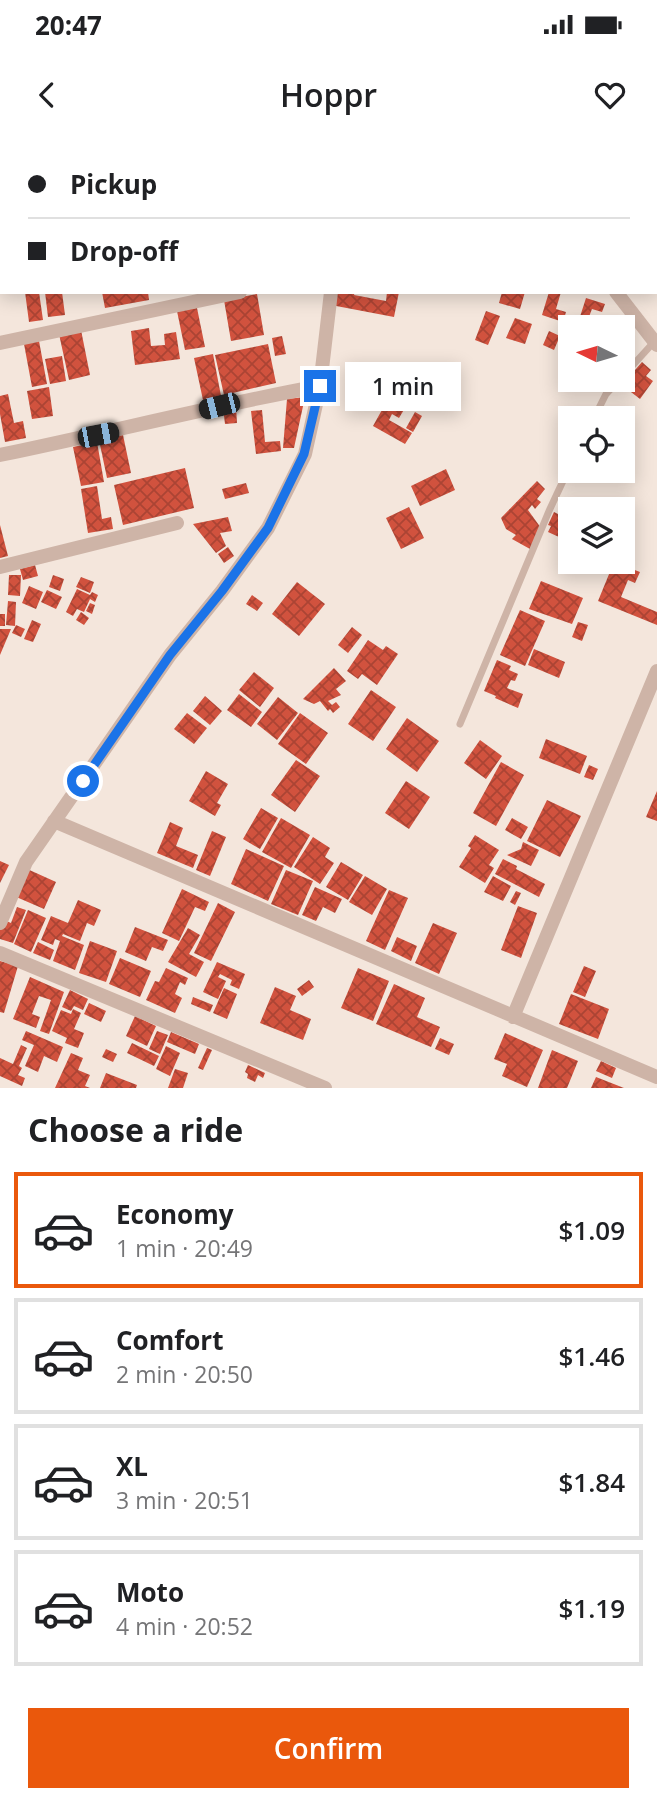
<!DOCTYPE html>
<meta charset="utf-8">
<style>
body{margin:0;font-family:"Open Sans",sans-serif;background:#f6f6f6;color:#202124;height:100vh;display:flex;flex-direction:column;font-size:26px;white-space:nowrap}
*{box-sizing:border-box;margin:0}
p{font-size:23px;color:#757577}
.icon{flex:none;width:38px;height:38px;fill:none;stroke:currentColor;stroke-width:2;stroke-linecap:round;stroke-linejoin:round}
.map{position:relative;height:948px;overflow:hidden}
.drawer{display:flex;flex-direction:column;background:#fff;flex:1}
.drawer>*{flex:none}
.guide{position:absolute;left:0px;top:0px;width:658px;height:154px;box-shadow:0 4px 18px #0003;display:grid;align-content:center;height:154px;padding:0 28px;background:#fff}
.needle{width:46px;rotate:275deg}
.tools{position:absolute;left:558px;top:175px;display:grid;gap:14px}
.tools a{display:grid;place-items:center;width:77px;height:77px;border-radius:0px;background:#fff;box-shadow:0 4px 18px #0003;font-size:35px}
.end{position:absolute;width:32px;height:32px;margin:-16px;border:9px solid #1a73e8;background:#fff;box-shadow:0 0 0 4px #fff}
.from{border-radius:50%}
.bubble{position:absolute;height:49px;border-radius:0px;background:#fff;box-shadow:0 4px 18px #0003;font-size:23px;font-weight:600;line-height:49px;text-align:center}
.car{position:absolute;width:21px;height:42px;margin:-21px -10px;border-radius:9px;box-shadow:0 0 5px 2px #0007;background:linear-gradient(#222 24%,#8ab4d8 0 40%,#222 0 76%,#8ab4d8 0 86%,#222 0)}
.guide b{display:flex;align-items:center;gap:24px;height:66px;font-size:26px}
.guide b+b{border-top:2px solid #e0e0e0}
.guide i{width:18px;height:18px;background:#202124}
ul{padding:0;list-style:none}
li{display:flex;align-items:center;gap:21px;height:116px;margin:0 14px 10px;padding:0 14px;border:4px solid #e0e0e0;border-radius:0px}
li div{flex:1}
li b{display:block;font-size:26px}
li em{font-style:normal;font-weight:600}
li.active{border-color:#ea580c}
li>.icon{width:63px;height:63px;stroke-width:1.5}
h2{padding:0 28px;font-size:32px;line-height:84px}
.action{display:flex;gap:14px;margin-top:auto;padding:14px 28px}
.action a{flex:1;height:80px;border-radius:0px;background:#ea580c;color:#fff;font-size:28px;font-weight:600;line-height:80px;text-align:center}
.status{display:flex;justify-content:space-between;align-items:center;height:49px;padding:0 35px;background:#fff;direction:ltr}
.status svg{height:19px;fill:currentColor}
header{display:flex;justify-content:space-between;align-items:center;height:91px;padding:0 28px;background:#fff;font-size:32px;font-weight:600}
.map>svg:first-child{display:block}
.building{fill:url(#building-cross-hatch)}
.lines{fill:none;stroke-linecap:round;stroke-linejoin:round}
.lane{stroke:#ceb4a7;stroke-width:7}
.street{stroke:#ceb4a7;stroke-width:14}
.route{stroke:#1a73e8;stroke-width:9}
</style>
<div class="status"><b>20:47</b><svg viewBox="0 0 49 12"><path d="M0 12V9h3v3zM5 12V6h3v6zM10 12V3h3v9zM15 12V0h3v12zM26 1h20v11H26zM47 4h2v5h-2z"/></svg></div>
<header><svg class="icon" aria-label="back" viewBox="0 0 24 24"><path d="M15 5l-7 7 7 7"/></svg>Hoppr<svg class="icon" aria-label="heart" viewBox="0 0 24 24"><path d="M12 20l-8-8c-3-5 5-10 8-4 3-6 11-1 8 4z"/></svg></header>
<div class="map">
<svg width="657" height="948" viewBox="0 0 657 948">
<defs>
<pattern id="building-cross-hatch" width="8" height="8" patternUnits="userSpaceOnUse" patternTransform="scale(1.75)"><rect width="8" height="8" fill="#d1523e"/><path d="M0 0l8 8M0 8l8-8" fill="none" stroke="#ab4434"/></pattern>
</defs>
<rect width="100%" height="100%" fill="#f4e6dc"/>
<path class="building" d="M25 152H39L43 180 29 182Z
M45 152H62L65 175 48 177Z
M102 152H148L149 160 105 168Z
M334 152H355L354 155 386 161 387 152H399L394 177 331 165Z
M502 152H525L520 169 499 163Z
M549 152H561L556 169 566 172 563 182 542 175Z
M257 154 264 195 231 201 224 160Z
M586 158 605 164 602 172 592 169 585 187H580L577 186Z
M197 168 205 207 185 210 177 171Z
M486 171 500 176 488 205 475 200Z
M515 178 532 184 525 204 506 198Z
M149 188 151 206 165 205 164 194 176 192 180 219 135 225 131 191Z
M81 190 90 235 69 240 59 194Z
M549 191 560 196 554 210 543 205Z
M282 196 286 214 275 216 272 198Z
M39 201 47 244 32 247 24 204Z
M268 204 276 243 224 255 215 215Z
M213 214 221 256 203 260 194 218Z
M62 216 66 241 50 244 45 219Z
M642 222 651 230 646 236 653 241 640 259 622 245Z
M434 231 456 241 451 252 436 246 429 263 418 258 425 242 428 244Z
M590 240H608L599 249Z
M49 247 53 276 32 279 27 251Z
M8 254 14 283 23 281 26 298 5 302 0 274V256Z
M305 257 294 308H283L287 259Z
M388 259 405 268 399 278 392 274 389 280 412 293 405 304 373 286Z
M236 267 237 283 225 284 223 268Z
M262 270 265 302 280 301 281 311 256 314 251 271Z
M415 272 422 276 413 292 406 288Z
M123 295 131 333 107 338 99 300Z
M97 302 104 342 81 346 73 307Z
M185 328 194 368 123 385 114 345Z
M446 329 455 350 420 366 411 346Z
M537 341 545 349 537 359 541 362 535 369 532 365 528 370 541 388 530 409 512 399 516 395 506 389 501 378Z
M246 343 249 353 225 359 222 349Z
M97 346 102 379 111 377 113 389 88 393 81 349Z
M409 367 424 398 401 409 386 378Z
M554 372 570 380V402L548 392 551 386 548 385Z
M228 377 232 391 220 393 226 406 216 413 193 384Z
M0 385 8 416 0 418Z
M228 407 234 416 224 423 218 414Z
M614 422 640 432 635 443 628 440 621 457 657 472V485L598 461Z
M35 425 38 436 23 440 20 429Z
M9 435H21L20 456 8 455Z
M53 435 64 439 60 451 49 447Z
M81 437 94 442 90 453 76 447Z
M541 441 583 458 572 484 529 469Z
M297 442 325 464 299 496 272 474Z
M29 446 43 452 36 469 22 463Z
M77 449 90 455 92 452 98 455 95 462 90 459 84 472 77 469 73 476 66 472Z
M47 450 62 457 56 469 41 462Z
M252 455 263 463 257 471 246 464Z
M8 461 16 462 15 486 6 485Z
M90 463 95 465 92 474 86 471Z
M520 470 545 481 525 526 500 515Z
M81 472 89 478 84 485 76 480Z
M0 474H5V486H0Z
M32 480 41 484 33 502 24 499Z
M578 482 588 485 582 501 572 497Z
M16 485 25 489 21 497 12 493Z
M352 487 362 495 348 513 338 505Z
M0 489H11L0 515Z
M368 500 383 510 386 506 398 514 377 545 362 534 358 539 347 531Z
M534 509 565 522 559 538 528 525Z
M497 520 511 526 509 530 518 534 515 541 511 540 507 548 523 554 518 568 495 558 496 556 484 551Z
M334 528 346 541 336 549 341 555 328 561 332 565 336 562 340 567 333 573 330 569 328 571 320 561 314 564 303 559Z
M254 532 274 548 260 567 239 550Z
M371 550 396 567 373 601 348 584Z
M239 554 262 572 251 587 227 570Z
M205 556 222 571 210 585 193 571Z
M278 557 298 573 277 600 257 584Z
M187 573 207 588 194 604 174 589Z
M300 573 328 593 306 624 278 604Z
M407 578 439 601 417 632 386 609Z
M546 599 587 616 580 634 539 618Z
M480 600 502 616 486 639 464 623Z
M296 620 320 636 295 672 271 655Z
M501 622 524 635 496 686 473 673Z
M589 625 598 629 593 640 584 637Z
M206 631 228 644 217 663 221 665 215 676 189 661Z
M406 641 430 657 409 689 385 673Z
M657 651V681L646 677Z
M547 660 581 676 560 717 527 701Z
M261 668 278 678 260 709 243 699Z
M281 678 310 695 291 728 262 712Z
M512 678 528 687 521 699 505 690Z
M170 682 183 688 176 706 198 715 193 728 157 713Z
M212 691 226 697 210 736 196 730Z
M475 695 499 710 489 725 494 728 485 743 459 727 471 708 468 706Z
M313 697 330 708 325 717 334 723 320 744 294 727Z
M523 702 539 710 531 726 507 715 521 709Z
M246 709 284 726 268 761 231 744Z
M503 719 517 726 516 729 545 744 539 757 495 734Z
M0 721 9 725 0 743Z
M341 722 363 735 348 760 326 747Z
M25 728 56 742 44 769 14 756Z
M286 730 313 741 298 775 271 764Z
M365 736 387 749 372 775 349 762Z
M493 736 511 746 503 761 484 752Z
M315 747 342 759 335 773 323 767 316 781 302 775Z
M182 749 209 762 205 771 195 767 179 801 162 793Z
M389 750 408 758 385 810 366 801Z
M516 751 521 753 515 765 510 762Z
M78 760 101 770 94 786 87 783 80 801 63 794 62 796 84 805 75 830 53 821 60 801 55 799 53 805 41 800 51 776 68 783Z
M218 763 235 772 211 821 194 813Z
M518 766 537 773 521 818 501 810Z
M17 767 26 770 13 803 0 799V790L4 780 11 783Z
M28 770 46 778 31 812 14 804Z
M433 783 457 793 439 834 415 823Z
M135 787 168 800 163 811 152 807 146 821 125 812Z
M188 788 200 795 189 814 204 822 196 837 168 822Z
M397 797 417 806 411 821 391 811Z
M90 801 117 811 106 842 79 833Z
M38 802 54 810 50 820 33 813Z
M120 818 151 831 140 857 109 844Z
M0 821 18 826 4 873 0 872Z
M217 822 245 834 239 849 230 845 232 840 220 834 218 837 226 841 218 859 203 852Z
M584 826 596 831 585 857 573 852Z
M166 828 188 838 185 845 180 842 175 854 182 858 175 873 146 860 155 841 159 842Z
M358 828 389 841 373 881 341 868Z
M30 837 64 852 49 894 40 891 51 860 39 856 32 874 40 877 36 888 13 879Z
M309 840 314 847 302 856 297 849Z
M394 844 425 858 417 877 440 887 431 907 376 884Z
M275 847 296 856 290 870 311 879 303 900 260 883Z
M224 848 237 854 227 879 213 873Z
M70 850 88 859 83 870 74 866 71 871 62 867Z
M571 854 609 869 598 899 559 884Z
M193 857 213 865 210 872 191 864Z
M89 863 106 871 101 882 84 874Z
M73 869 81 873 74 889 84 893 78 908 65 903 67 898 52 891 61 870 71 874Z
M135 876 156 886 147 906 126 896Z
M26 891 63 907 57 922 44 916 38 932 25 926 34 905 22 900Z
M157 891 168 895 160 914 149 909Z
M171 892 199 904 195 914 167 902Z
M505 893 543 910 527 947 502 936 507 924 494 919Z
M440 898 454 904 449 915 435 909Z
M132 903 159 916 154 926 127 913Z
M21 905 27 908 19 926 22 928 18 935 25 938 22 946 0 936V918L13 924Z
M166 906 180 913 170 936 156 929Z
M207 908 212 910 203 930 198 928Z
M106 909 117 914 113 922 102 917Z
M552 910 578 921 567 948H538Z
M71 913 83 918 78 930 90 935 85 946 90 948H55Z
M601 921 616 928 612 938 596 931Z
M248 925 265 933 263 938 258 935 255 942 247 938 248 934 245 932Z
M175 929 188 933 183 948H168Z
M106 933 137 945 136 948H100Z
M596 937 624 948H591Z"/>
<g class="lines">
<path class="lane" d="M623 236 654 202
M594 278 606 254 619 240
M460 584 549 371 570 326"/>
<path class="street" d="M49 0V2
M337 0V2
M515 0 522 2
M588 2V0
M0 97 2 96
M656 116 657 115
M616 152 657 205
M0 203 240 152
M0 315C107 293 212 266 320 246
M0 427 177 383
M54 681 657 937
M0 783 26 722 170 515 222 451 268 388 305 314 320 246 331 152
M0 813 325 948
M513 877 657 531"/>
</g>
<g class="lines">
<path class="route" d="M83 641 170 515 222 451 268 388 304 314 320 246"/>
</g>
</svg>
<div class="tools">
<a><svg class="needle" viewBox="-14 -14 28 28"><path d="M0-13l5 13h-10z" fill="#e53935"/><path d="M0 13l5-13h-10z" fill="#757577"/></svg></a>
<a><svg class="icon" aria-label="locate" viewBox="0 0 24 24"><circle cx="12" cy="12" r="6"/><path d="M12 2v4M12 18v4M2 12h4M18 12h4"/></svg></a>
<a><svg class="icon" aria-label="layers" viewBox="0 0 24 24"><path d="M12 4l9 5-9 5-9-5zM3 14l9 5 9-5"/></svg></a>
</div>
<i class="end from" style="left:83px;top:641px"></i>
<i class="end" style="left:320px;top:246px"></i>
<div class="bubble" style="left:345px;top:222px;width:116px">1 min</div>
<i class="car" style="left:219px;top:266px;rotate:256deg"></i>
<i class="car" style="left:98px;top:295px;rotate:79deg"></i>
<div class="guide">
<b><i class="from"></i>Pickup</b>
<b><i></i>Drop-off</b>
</div>
</div>
<section class="drawer">
<h2>Choose a ride</h2>
<ul>
<li class="active"><svg class="icon" aria-label="car" viewBox="0 0 24 24"><path d="M5 17H2v-5l4-1 3-4h7l3 4 3 1v5h-3M9 17h6M6 11h13"/><circle cx="7" cy="17" r="2"/><circle cx="17" cy="17" r="2"/></svg><div><b>Economy</b><p>1 min · 20:49</p></div><em>$1.09</em></li>
<li><svg class="icon" aria-label="car" viewBox="0 0 24 24"><path d="M5 17H2v-5l4-1 3-4h7l3 4 3 1v5h-3M9 17h6M6 11h13"/><circle cx="7" cy="17" r="2"/><circle cx="17" cy="17" r="2"/></svg><div><b>Comfort</b><p>2 min · 20:50</p></div><em>$1.46</em></li>
<li><svg class="icon" aria-label="car" viewBox="0 0 24 24"><path d="M5 17H2v-5l4-1 3-4h7l3 4 3 1v5h-3M9 17h6M6 11h13"/><circle cx="7" cy="17" r="2"/><circle cx="17" cy="17" r="2"/></svg><div><b>XL</b><p>3 min · 20:51</p></div><em>$1.84</em></li>
<li><svg class="icon" aria-label="car" viewBox="0 0 24 24"><path d="M5 17H2v-5l4-1 3-4h7l3 4 3 1v5h-3M9 17h6M6 11h13"/><circle cx="7" cy="17" r="2"/><circle cx="17" cy="17" r="2"/></svg><div><b>Moto</b><p>4 min · 20:52</p></div><em>$1.19</em></li>
</ul>
<div class="action"><a>Confirm</a></div>
</section>
